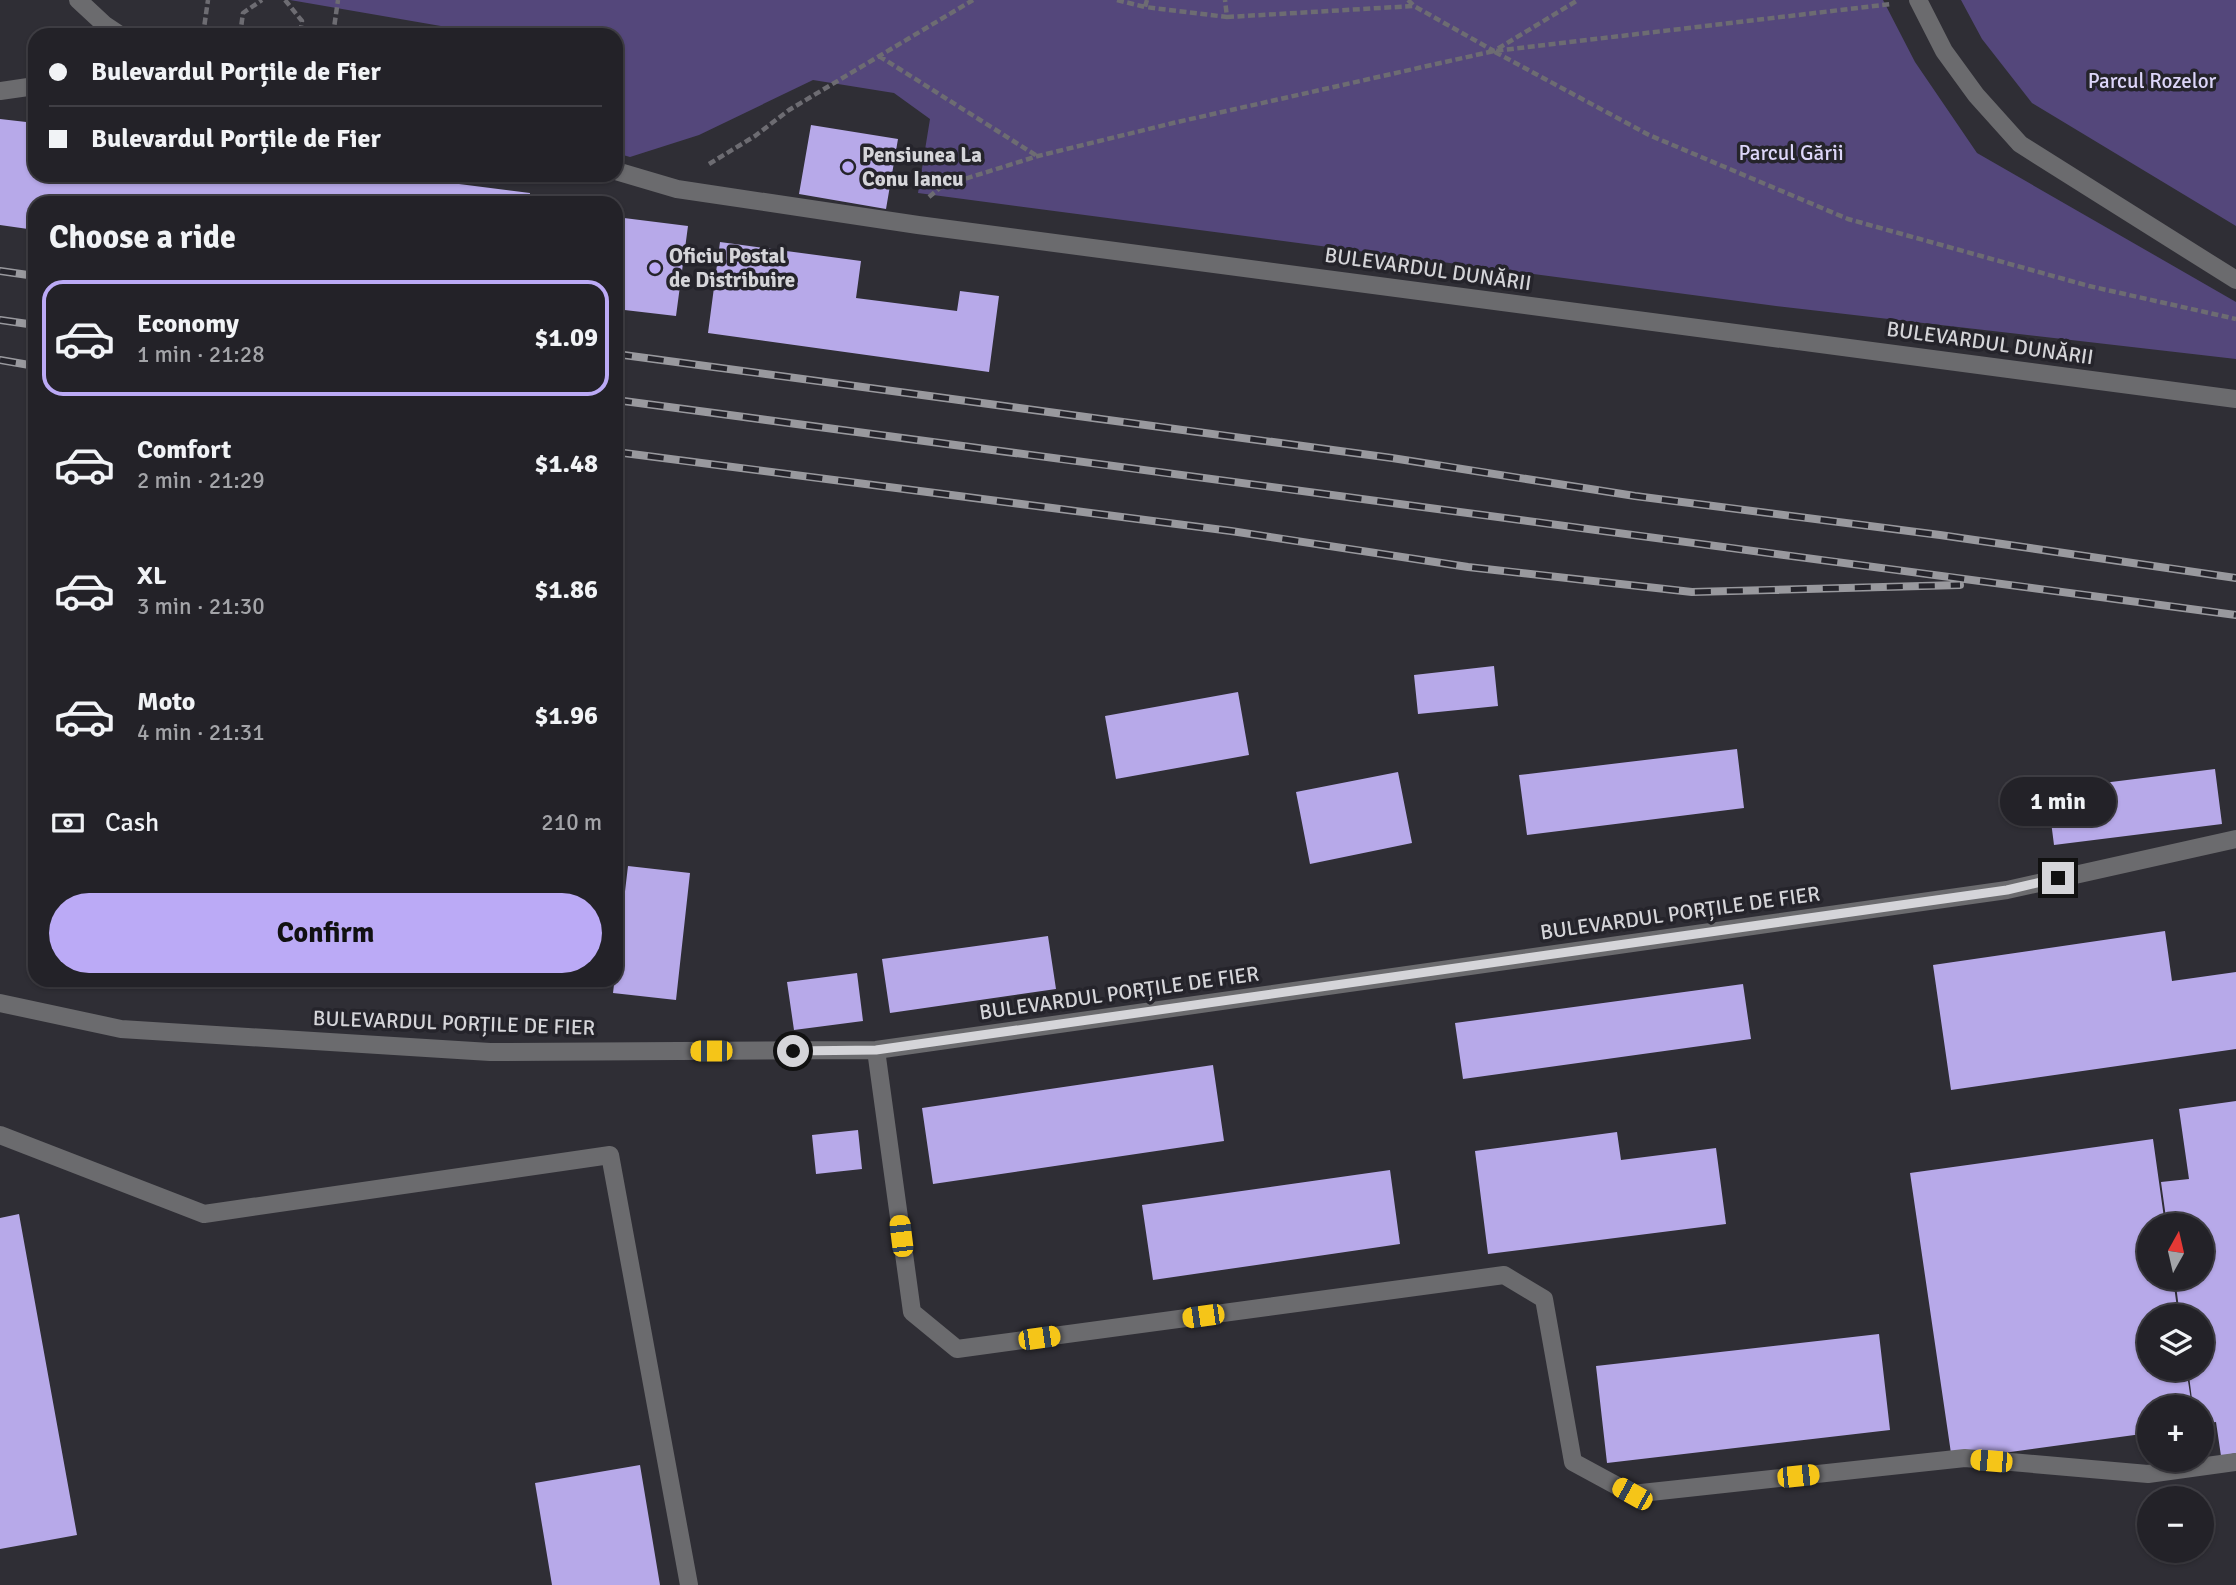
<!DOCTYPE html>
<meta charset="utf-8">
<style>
body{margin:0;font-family:Signika,sans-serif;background:#2f2f34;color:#f1f3f6;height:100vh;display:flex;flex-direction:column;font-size:26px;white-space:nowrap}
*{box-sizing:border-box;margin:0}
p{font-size:23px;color:#a3a4a8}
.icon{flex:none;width:38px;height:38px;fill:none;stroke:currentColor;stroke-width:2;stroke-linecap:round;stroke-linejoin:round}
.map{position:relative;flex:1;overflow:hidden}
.drawer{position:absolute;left:28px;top:196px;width:595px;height:791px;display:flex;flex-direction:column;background:#232228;border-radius:21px;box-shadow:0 2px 5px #0004,0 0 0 2px #403f45}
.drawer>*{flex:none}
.banner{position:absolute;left:28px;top:28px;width:595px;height:154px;border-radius:21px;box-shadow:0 2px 5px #0004,0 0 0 2px #403f45;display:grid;align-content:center;height:154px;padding:0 21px;background:#232228}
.needle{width:46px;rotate:8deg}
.controls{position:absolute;left:2137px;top:1213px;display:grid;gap:14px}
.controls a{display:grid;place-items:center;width:77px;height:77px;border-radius:50%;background:#232228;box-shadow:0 2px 5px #0004,0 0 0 2px #403f45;font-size:35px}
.end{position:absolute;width:32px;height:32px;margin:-16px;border:9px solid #d5d5d9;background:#111;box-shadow:0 0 0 4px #111}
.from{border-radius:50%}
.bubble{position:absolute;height:49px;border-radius:24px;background:#232228;box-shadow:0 2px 5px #0004,0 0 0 2px #403f45;font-size:23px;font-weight:800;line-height:49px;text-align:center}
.car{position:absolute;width:21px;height:42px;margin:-21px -10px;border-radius:9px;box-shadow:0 0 5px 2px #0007;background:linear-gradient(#f5c518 24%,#345 0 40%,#f5c518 0 76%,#345 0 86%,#f5c518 0)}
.banner b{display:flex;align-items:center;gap:24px;height:66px;font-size:26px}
.banner b+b{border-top:2px solid #403f45}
.banner i{width:18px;height:18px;background:#f1f3f6}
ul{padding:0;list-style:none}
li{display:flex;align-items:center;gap:21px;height:116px;margin:0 14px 10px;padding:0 7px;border:4px solid transparent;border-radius:21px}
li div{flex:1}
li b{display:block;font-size:26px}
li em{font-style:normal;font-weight:800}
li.on{border-color:#bbaaf6}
li>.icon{width:63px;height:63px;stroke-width:1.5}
h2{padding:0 21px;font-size:32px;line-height:84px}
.pay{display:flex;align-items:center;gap:18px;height:77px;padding:0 21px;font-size:26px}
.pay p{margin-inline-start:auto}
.primary-button{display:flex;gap:14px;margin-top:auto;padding:14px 21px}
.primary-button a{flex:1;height:80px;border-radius:42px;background:#bbaaf6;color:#111;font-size:28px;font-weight:800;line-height:80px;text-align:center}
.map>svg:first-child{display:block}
.green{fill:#54477b}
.building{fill:#b7a9e9}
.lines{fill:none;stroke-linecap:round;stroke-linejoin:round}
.path{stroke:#6d6c72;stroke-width:4.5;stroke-dasharray:7 3.5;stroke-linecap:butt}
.minor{stroke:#6b6b6e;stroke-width:18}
.rail-casing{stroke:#99999e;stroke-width:8}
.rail{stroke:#25242b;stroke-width:5;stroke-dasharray:16;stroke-linecap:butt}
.route{stroke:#d5d5d9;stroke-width:9}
.poi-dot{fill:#bbaaf6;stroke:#25242b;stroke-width:2.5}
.labels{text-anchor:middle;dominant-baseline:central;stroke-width:7;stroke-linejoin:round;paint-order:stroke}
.park-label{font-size:21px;fill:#ddd6f9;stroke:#25242b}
.poi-label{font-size:21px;font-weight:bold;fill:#d5d5d9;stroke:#25242b;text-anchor:start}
.street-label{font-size:21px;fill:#d5d5d9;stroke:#25242b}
</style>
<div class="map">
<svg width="2236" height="1585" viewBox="0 0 2236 1585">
<rect width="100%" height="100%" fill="#2f2e35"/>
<path class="green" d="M290 0H1883L1915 62 1977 153 2236 302V359L1776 306 918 193 930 119 894 93 813 80 699 135 630 157 616 153V35H464V30Z
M1961 0H2236V226L2032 103 1982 39Z"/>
<path class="building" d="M0 119 35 123V175H412V178L530 193 529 203H35V230L0 225Z
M811 125 898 139 886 209 799 194Z
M616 217 688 226 676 316 616 309Z
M720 242 861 261 856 298 957 311 960 291 999 296 989 372 708 333Z
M1494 666 1498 706 1418 714 1414 675Z
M1238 692 1249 755 1116 779 1105 716Z
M1737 749 1744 808 1527 835 1519 775Z
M2215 769 2222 824 2054 845 2047 790Z
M1398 772 1412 843 1310 864 1296 792Z
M628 866 690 873 676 1000 613 993Z
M2165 931 2172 981 2236 972V1049L1951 1090 1933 965Z
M1048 936 1056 989 890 1013 882 959Z
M857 973 863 1021 794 1030 787 982Z
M1743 984 1751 1039 1463 1079 1455 1023Z
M1213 1065 1224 1141 933 1184 922 1108Z
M2236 1101V1453L2221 1456 2216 1422 2202 1424V1407H2193L2188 1368H2202V1316H2180L2175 1278H2202V1225H2167L2161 1182 2189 1179 2179 1109Z
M858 1130 862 1169 816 1174 812 1135Z
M1617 1132 1621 1160 1716 1148 1726 1224 1488 1254 1475 1151Z
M2153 1139 2165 1225H2149V1278H2173L2178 1316H2149V1368H2186L2192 1407H2149V1433L1952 1460 1910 1173Z
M1390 1170 1400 1244 1153 1280 1142 1205Z
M19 1214 77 1535 0 1549V1218Z
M1879 1334 1890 1430 1607 1463 1596 1366Z
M640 1465 660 1585H552L535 1483Z"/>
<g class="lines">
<path class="path" d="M285 0 302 21 300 35
M1117 0 1145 7
M1147 0 1145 7 1227 17 1225 0
M1408 0 1414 6 1494 51 1578 0
M1227 17 1414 6
M203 35 208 0
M240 35 243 13 262 0
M333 35 338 0
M1495 52 1649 135 1848 219 2089 286 2236 319
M879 56 1037 156
M709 164 755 136 789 110 973 0
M929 197 942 186 1038 156 1173 123 1494 51 1891 4"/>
<path class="minor" d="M78 0 105 25 120 35
M1918 0 1944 51 1976 95 2020 144 2236 280
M0 91 35 86
M616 171 677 189 918 225 2236 399
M0 1003 121 1029 490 1052 876 1050 2007 890 2236 839
M876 1050 912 1312 957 1349 1504 1275 1544 1299 1573 1462 1632 1494 1965 1458 2148 1474 2236 1462
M0 1135 204 1214 610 1155 689 1585"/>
<g class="rail-casing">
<path id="rail" d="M0 271 35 276
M0 320 35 325
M616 354 1392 458 1635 496 1940 535 2236 578
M0 360 35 366
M616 400 2236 615
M616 452 1231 531 1468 567 1692 592 1960 585"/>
</g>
<use href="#rail" class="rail"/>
</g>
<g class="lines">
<path class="route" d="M793 1051 876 1050 2007 890 2058 878"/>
</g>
<g class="poi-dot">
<circle cx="848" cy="167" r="7"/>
<circle cx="655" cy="268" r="7"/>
</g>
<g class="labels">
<g class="park-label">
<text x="2152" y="81">Parcul Rozelor</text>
<text x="1791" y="153">Parcul Gării</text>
</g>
<g class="poi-label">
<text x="862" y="155">Pensiunea La<tspan x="862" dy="24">Conu Iancu</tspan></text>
<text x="669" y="256">Oficiu Postal<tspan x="669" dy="24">de Distribuire</tspan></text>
</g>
<g class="street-label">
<text transform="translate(1428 269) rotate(8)">BULEVARDUL DUNĂRII</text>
<text transform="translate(1990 343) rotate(8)">BULEVARDUL DUNĂRII</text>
<text transform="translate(1680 913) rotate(-8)">BULEVARDUL PORȚILE DE FIER</text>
<text transform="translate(1119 993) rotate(-8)">BULEVARDUL PORȚILE DE FIER</text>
<text transform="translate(454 1023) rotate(2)">BULEVARDUL PORȚILE DE FIER</text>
</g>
</g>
</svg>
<div class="controls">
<a><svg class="needle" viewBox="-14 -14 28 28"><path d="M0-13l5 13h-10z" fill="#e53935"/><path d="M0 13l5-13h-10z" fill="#a3a4a8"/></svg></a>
<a><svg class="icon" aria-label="layers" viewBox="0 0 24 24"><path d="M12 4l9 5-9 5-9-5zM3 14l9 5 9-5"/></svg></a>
<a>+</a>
<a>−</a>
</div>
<i class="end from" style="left:793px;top:1051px"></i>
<i class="end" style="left:2058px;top:878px"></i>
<div class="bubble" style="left:2000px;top:777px;width:116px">1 min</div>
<i class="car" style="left:711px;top:1051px;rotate:270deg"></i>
<i class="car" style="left:901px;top:1236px;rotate:353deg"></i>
<i class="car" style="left:1203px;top:1316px;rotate:262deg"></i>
<i class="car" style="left:1039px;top:1338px;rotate:82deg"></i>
<i class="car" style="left:1991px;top:1461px;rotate:275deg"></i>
<i class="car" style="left:1798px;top:1476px;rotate:84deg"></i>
<i class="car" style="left:1632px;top:1494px;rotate:299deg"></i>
<div class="banner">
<b><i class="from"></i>Bulevardul Porțile de Fier</b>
<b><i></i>Bulevardul Porțile de Fier</b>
</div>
<section class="drawer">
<h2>Choose a ride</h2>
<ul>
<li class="on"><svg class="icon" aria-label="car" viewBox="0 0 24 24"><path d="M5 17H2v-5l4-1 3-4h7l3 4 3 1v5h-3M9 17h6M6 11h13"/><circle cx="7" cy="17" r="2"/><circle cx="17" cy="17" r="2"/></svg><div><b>Economy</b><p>1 min · 21:28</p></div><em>$1.09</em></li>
<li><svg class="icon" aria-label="car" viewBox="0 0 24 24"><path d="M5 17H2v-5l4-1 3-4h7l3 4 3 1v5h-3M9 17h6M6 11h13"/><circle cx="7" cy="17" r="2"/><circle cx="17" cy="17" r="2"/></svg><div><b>Comfort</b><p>2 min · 21:29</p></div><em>$1.48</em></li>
<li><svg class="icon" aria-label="car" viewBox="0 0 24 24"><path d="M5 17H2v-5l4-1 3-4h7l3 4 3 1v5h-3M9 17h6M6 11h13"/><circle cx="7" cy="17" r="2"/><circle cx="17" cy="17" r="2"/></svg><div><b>XL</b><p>3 min · 21:30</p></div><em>$1.86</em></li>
<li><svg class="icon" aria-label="car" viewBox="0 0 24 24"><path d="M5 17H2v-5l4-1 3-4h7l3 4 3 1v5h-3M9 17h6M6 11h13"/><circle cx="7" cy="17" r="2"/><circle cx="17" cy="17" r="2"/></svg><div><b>Moto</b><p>4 min · 21:31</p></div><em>$1.96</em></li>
</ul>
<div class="pay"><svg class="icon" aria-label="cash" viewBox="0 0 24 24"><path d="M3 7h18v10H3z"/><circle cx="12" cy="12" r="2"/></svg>Cash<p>210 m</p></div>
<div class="primary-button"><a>Confirm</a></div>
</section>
</div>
